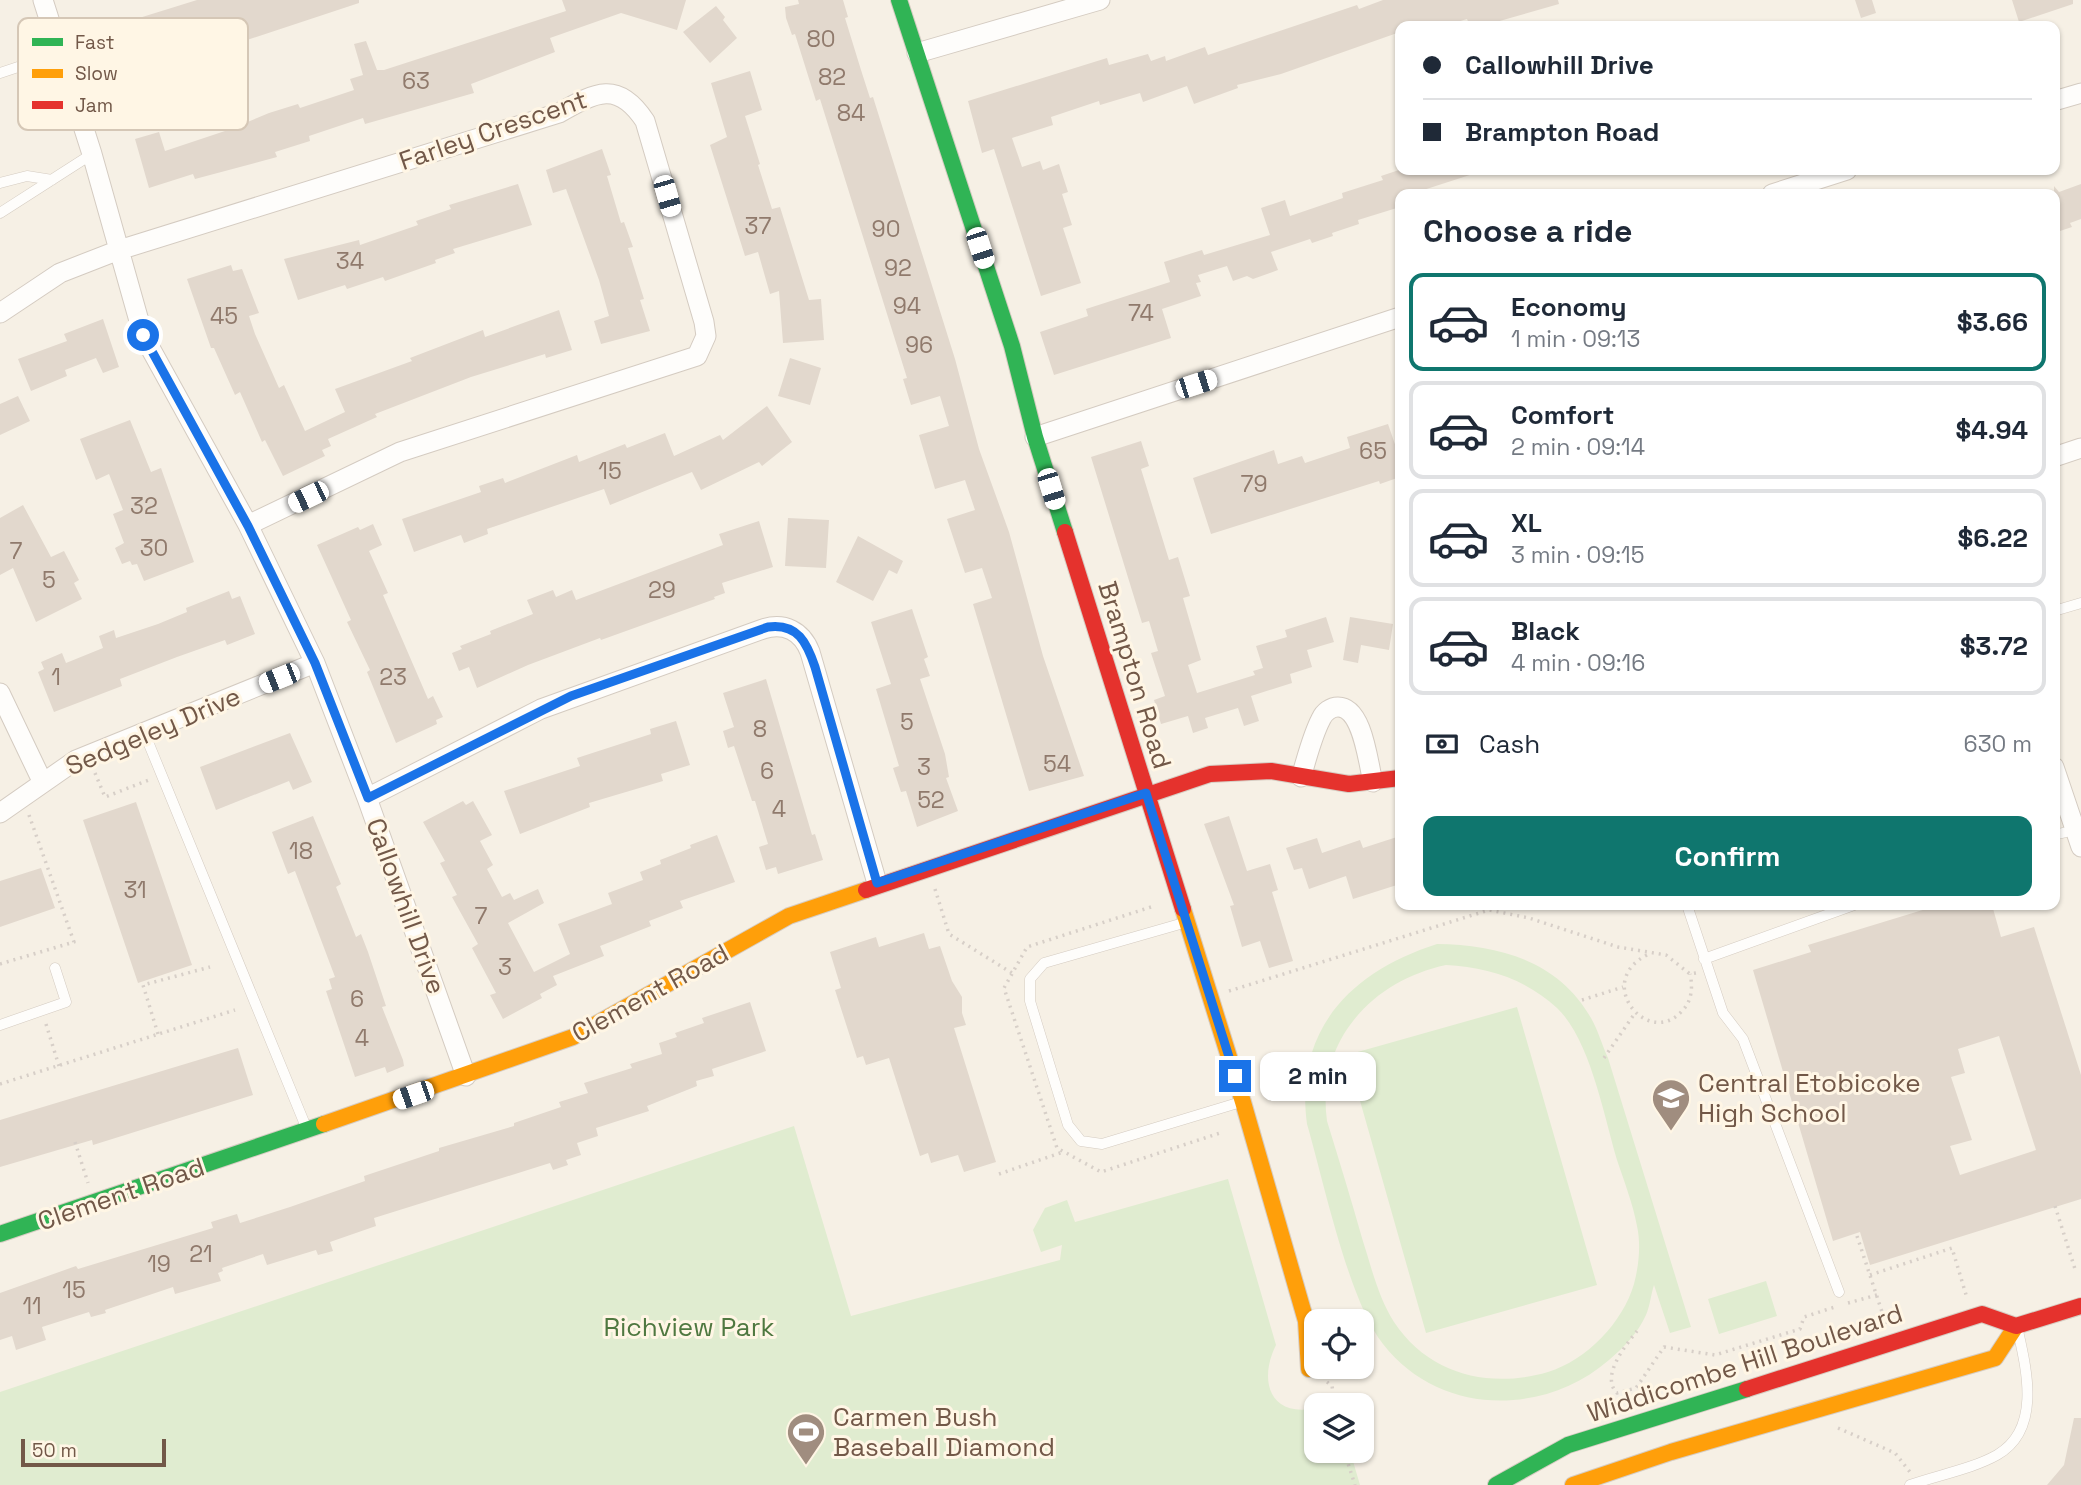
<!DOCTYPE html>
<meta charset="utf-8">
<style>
body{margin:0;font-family:"Space Grotesk",sans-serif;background:#f2f2f3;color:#1f2937;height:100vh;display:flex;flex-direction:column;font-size:26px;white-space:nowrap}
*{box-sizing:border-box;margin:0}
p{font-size:23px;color:#747a83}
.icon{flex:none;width:38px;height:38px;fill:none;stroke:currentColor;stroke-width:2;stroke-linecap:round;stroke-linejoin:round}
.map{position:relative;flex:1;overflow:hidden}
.sheet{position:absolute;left:1395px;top:189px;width:665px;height:721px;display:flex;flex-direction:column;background:#fff;border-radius:14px;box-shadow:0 2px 5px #0004}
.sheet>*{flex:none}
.banner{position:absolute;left:1395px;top:21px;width:665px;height:154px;border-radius:14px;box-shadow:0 2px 5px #0004;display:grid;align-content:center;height:154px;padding:0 28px;background:#fff}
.fabs{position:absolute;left:1304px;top:1309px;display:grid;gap:14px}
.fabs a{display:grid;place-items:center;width:70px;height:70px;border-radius:14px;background:#fff;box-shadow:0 2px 5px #0004;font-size:35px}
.scale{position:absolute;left:21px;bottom:18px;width:145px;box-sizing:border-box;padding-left:7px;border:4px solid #725848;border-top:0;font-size:19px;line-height:24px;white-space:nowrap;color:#725848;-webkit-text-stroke:5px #fff6e5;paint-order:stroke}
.end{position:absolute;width:32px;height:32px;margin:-16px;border:9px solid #1a73e8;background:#fff;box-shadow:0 0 0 4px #fff}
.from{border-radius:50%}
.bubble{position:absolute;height:49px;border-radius:14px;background:#fff;box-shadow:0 2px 5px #0004;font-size:23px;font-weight:600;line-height:49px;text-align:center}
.car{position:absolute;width:21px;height:42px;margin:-21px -10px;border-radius:9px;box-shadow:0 0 5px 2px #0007;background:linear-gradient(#fff 24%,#345 0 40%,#fff 0 76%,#345 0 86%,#fff 0)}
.banner b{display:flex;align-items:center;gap:24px;height:66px;font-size:26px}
.banner b+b{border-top:2px solid #e0e1e3}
.banner i{width:18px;height:18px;background:#1f2937}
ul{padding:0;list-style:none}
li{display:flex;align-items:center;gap:21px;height:98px;margin:0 14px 10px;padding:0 14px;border:4px solid #e0e1e3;border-radius:14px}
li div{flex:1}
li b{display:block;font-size:26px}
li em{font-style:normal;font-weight:600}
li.on{border-color:#0f766e}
li>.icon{width:63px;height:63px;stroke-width:1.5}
h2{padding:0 28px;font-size:32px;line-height:84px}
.pay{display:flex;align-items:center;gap:18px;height:77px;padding:0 28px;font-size:26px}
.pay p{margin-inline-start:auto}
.cta{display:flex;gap:14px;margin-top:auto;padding:14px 28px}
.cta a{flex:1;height:80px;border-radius:14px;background:#0f766e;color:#fff;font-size:28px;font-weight:600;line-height:80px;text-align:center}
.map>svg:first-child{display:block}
.green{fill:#e0ecd0;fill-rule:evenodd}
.building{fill:#e2d8cd;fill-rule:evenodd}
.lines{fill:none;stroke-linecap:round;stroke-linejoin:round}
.lane-casing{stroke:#d4cbc1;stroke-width:11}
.street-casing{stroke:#d4cbc1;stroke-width:21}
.fast-casing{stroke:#d6ccc2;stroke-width:18}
.slow-casing{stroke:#d6ccc2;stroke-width:18}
.jam-casing{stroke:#d6ccc2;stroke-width:18}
.path{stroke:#d7cfc8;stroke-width:3.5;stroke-dasharray:2 5;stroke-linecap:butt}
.lane{stroke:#fefdfb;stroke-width:10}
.street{stroke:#fefdfb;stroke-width:19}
.fast{stroke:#30b455;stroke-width:16}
.slow{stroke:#ff9f0a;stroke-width:16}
.jam{stroke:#e5322d;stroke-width:16}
.route{stroke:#1a73e8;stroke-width:9}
.labels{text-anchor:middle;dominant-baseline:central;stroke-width:6;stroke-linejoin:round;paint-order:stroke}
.number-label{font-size:23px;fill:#907a6c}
.street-label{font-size:26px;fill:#725848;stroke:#fff6e5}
.poi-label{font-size:26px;fill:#725848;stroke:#fff6e5;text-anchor:start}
.park-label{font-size:26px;fill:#4f7840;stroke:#fff6e5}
.key{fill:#fff6e5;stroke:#d5c7b6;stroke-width:2}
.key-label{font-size:19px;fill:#725848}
</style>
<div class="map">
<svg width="2081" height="1485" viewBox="0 0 2081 1485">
<rect width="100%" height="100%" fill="#f6f0e5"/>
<path class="green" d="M1437 944C1498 945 1558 960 1591 1018 1598 1030 1602 1045 1608 1058L1691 1327 1670 1333 1654 1285C1651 1294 1650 1306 1646 1315 1638 1333 1623 1348 1609 1360 1543 1417 1439 1416 1383 1344 1349 1302 1323 1179 1307 1124 1294 1029 1352 971 1437 944ZM1446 965C1487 967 1526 979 1557 1008 1590 1039 1604 1116 1617 1160 1624 1181 1633 1204 1637 1226 1641 1244 1639 1265 1634 1284 1623 1322 1587 1360 1548 1372 1490 1389 1429 1375 1394 1322 1378 1297 1371 1266 1362 1238 1351 1199 1339 1160 1327 1121 1316 1042 1371 981 1446 965Z
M1517 1007 1597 1285 1426 1333 1347 1055Z
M794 1126 851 1316 1060 1260 1062 1245 1041 1252 1033 1230 1045 1208 1067 1200 1075 1222 1228 1179 1276 1345C1258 1381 1270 1418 1316 1408V1451H1350L1360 1485H0V1392Z
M1766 1281 1777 1316 1719 1334 1708 1299Z"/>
<path class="building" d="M197 0H359V3L202 55 192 25 163 35 172 64 139 75 142 82 116 90 94 32Z
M562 0H686L677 30 621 13 550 38 555 52 471 84 474 93 365 124 363 118 309 136 310 141 275 152 277 157 195 179 193 174 149 188 135 139 159 132 165 151 231 129 269 113 298 104 300 108 354 90 350 79 363 75 354 44 366 41 377 70H384L566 11Z
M798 0H843L848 17 845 18 861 70 870 98 873 97 955 359 979 449 1009 532 1043 656 1084 776 1029 791 973 604 992 598 982 568 965 573 947 519 975 510 965 480 935 489 919 435 949 426 940 396 911 405 903 379 907 378 820 99 816 101 795 34 792 35 786 18 785 7 799 4Z
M1383 0H1558L1559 4 1482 26H1470L1467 19 1444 26H1400V32L1281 74 1237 85 1238 88 1194 104 1187 86 1143 102 1140 93 1100 105 1099 101 1051 117 1053 125 1012 138 1022 167 1040 161 1043 170 1059 164 1068 192 1062 194 1072 225 1063 228 1081 283 1041 296 994 149 982 153 968 101 1107 58 1109 65 1148 54 1151 61 1165 56 1166 61 1205 47 1208 55 1357 5 1359 9Z
M1855 0H1872L1876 13 1861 18Z
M2012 0H2073V4L2019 22Z
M716 6 725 17 723 20 737 38 710 63 683 32Z
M750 71 762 110 745 116 760 164 758 165 772 209 780 207 809 300 821 299 824 340 783 343 779 291 770 294 758 252 745 256 710 145 727 137 711 83Z
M602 149 611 175 607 176 621 223 624 222 633 247 628 248 644 299 640 300 650 331 601 344 594 321 609 316 599 280 566 189 553 193 546 170Z
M1399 170H1476V173L1411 194H1400V207L1358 220 1359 224 1332 233 1333 236 1312 243 1310 239 1271 252 1278 270 1253 279 1247 276 1233 281 1227 266 1198 275 1201 282 1196 283 1201 296 1162 309 1171 338 1054 375 1040 332 1088 316 1086 309 1170 282 1164 262 1202 250 1204 255 1270 235 1261 208 1285 200 1290 216 1343 198 1342 193 1383 180 1381 176Z
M518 184 532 225 453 249 455 253 435 260 436 263 385 281 383 277 347 289 345 285 298 300 284 259 359 240 360 245 418 225 416 221 451 209 449 205Z
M2081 184V219L2070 223 2072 227 2054 233V186L2059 192Z
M231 265 233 271 242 269 259 313 249 316 255 334 279 388 284 385 305 431 345 412 335 389 412 361 410 358 483 330 485 337 559 310 572 350 546 358 545 354 471 377 375 414 377 417 328 439 331 446 322 450 325 456 283 476 265 440 262 442 240 392 235 395 214 348H211L187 279Z
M103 319 119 367 103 373 96 358 65 370 67 376 31 391 18 359 67 341 64 334Z
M790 358 821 368 810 405 778 396Z
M18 396 30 421 0 435V404Z
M767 406 792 442 762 466 759 462 701 490 692 472 610 505 604 489 487 529 488 534 464 543 461 535 414 552 402 519 481 492 479 486 503 478 505 483 577 455 579 462 625 444 627 448 665 433 674 456 720 435 723 440Z
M130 420 151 472 161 468 194 562 144 581 137 564 132 565 130 561 122 564 115 548 124 543 113 514 123 510 109 474 96 480 80 439Z
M1388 424 1400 459V477L1380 484 1379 481 1211 534 1193 478 1274 450 1278 464 1302 456 1305 463 1350 448 1347 437Z
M1141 441 1149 466 1141 469 1169 560 1178 557 1190 596 1183 598 1201 660 1188 665 1197 693 1255 675 1253 671 1263 668 1256 646 1287 637 1285 630 1326 617 1334 642 1307 650 1312 667 1290 674 1292 683 1251 696 1259 721 1244 726 1238 708 1205 718 1208 728 1193 733 1188 716 1161 724 1154 700 1165 696 1151 653 1158 651 1149 621 1142 623 1091 457Z
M23 505 51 557 64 551 79 580 74 583 82 599 36 622 13 568 0 575V518Z
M788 518 829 520 826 568 785 566Z
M759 521 773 567 722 583 725 593 714 597 715 599 601 640 600 638 528 665 477 688 469 667 459 671 452 653 462 649 460 646 491 634 490 631 533 614 527 600 553 590 556 597 572 590 576 600 723 545 719 534Z
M373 524 382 545 369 551 388 593 383 595 428 699 433 696 443 717 436 720 437 724 396 743 367 672 370 670 347 622 351 620 317 545 358 527 360 530Z
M858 536 903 561 897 574 889 570 873 601 836 582Z
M229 591 232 599 240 596 255 634 227 645 225 640 177 657 120 679 122 686 54 712 38 672 44 669 41 662 62 653 66 663 103 648 99 636 114 630 116 638 158 624 187 612 186 608Z
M912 609 928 657 924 659 930 676 920 679 945 754 949 777 946 778 958 811 917 827 906 791 901 792 893 768 899 766 876 689 891 684 871 622Z
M1350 617 1393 624 1389 650 1361 645 1358 663 1343 660Z
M766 679 812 835 815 834 823 860 778 874 776 867 766 870 759 847 768 844 755 801H752L734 746 728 748 723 731 734 727 723 693Z
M676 721 690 765 661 774 663 781 589 803 590 807 520 834 504 791 580 766 577 758 651 734 650 729Z
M290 733 312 782 293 790 289 781 216 810 200 767Z
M463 801 466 805 473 801 492 835 480 841 493 865 487 869 502 897 510 893 514 900 538 889 544 903 508 923 534 972 570 954 558 924 612 904 608 893 643 880 640 872 661 864 660 860 691 848 690 845 717 835 735 882 680 901 683 908 649 921 651 926 600 946 604 956 553 976 557 985 540 994 542 998 503 1019 490 995 496 993 472 948 478 944 452 897 457 895 440 863 445 861 423 822Z
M136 802 192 965 138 983 83 820Z
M313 816 341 884 336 887 356 937 361 934 368 952 386 1006 382 1007 403 1060 404 1066 387 1073 385 1067 355 1077 326 991 332 989 329 979 335 977 295 871 288 874 272 832Z
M1229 816 1247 871 1270 864 1278 890 1272 892 1293 961 1269 968 1260 941 1242 947 1230 906 1234 905 1204 824Z
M1400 836V884L1353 899 1346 876 1309 889 1302 868 1294 870 1286 848 1317 838 1322 853 1360 840 1363 848Z
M41 868 55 908 0 927V881Z
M1939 905H1992L2001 937 2034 927 2081 1075V1199L1870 1265 1860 1232 1833 1241 1753 970 1811 952 1808 945ZM1999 1036 2036 1150 1960 1175 1950 1146 1972 1140 1951 1077 1965 1073 1958 1049Z
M924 933 929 949 940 946 952 981 962 997V1013L966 1025 954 1028 996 1162 964 1172 958 1155 931 1163 928 1153 920 1156 889 1058 866 1065 863 1056 857 1058 835 990 841 988 830 952 876 937 879 947Z
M750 1002 766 1051 712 1069 714 1076 696 1081 697 1086 647 1106 649 1111 596 1128 598 1136 577 1143 581 1155 566 1160 568 1165 553 1170 550 1163 374 1218 376 1226 330 1242 333 1251 318 1255 316 1250 267 1265 263 1254 222 1268 223 1271 218 1273 221 1281 175 1294 173 1287 105 1310 106 1313 91 1317 89 1312 42 1327 46 1340 16 1350 12 1336 0 1340V1293L76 1266 78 1269 213 1228 211 1222 237 1214 240 1223 290 1207 365 1181 364 1176 439 1151V1148L514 1126V1123L561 1107 559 1102 588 1093 584 1083 632 1068 630 1064 662 1054 659 1043 677 1037 675 1033 704 1023 702 1018Z
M238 1048 253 1095 93 1145 92 1140 0 1167V1120Z
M2074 1418H2081V1485H2047L2064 1465Z"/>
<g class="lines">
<g class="lane-casing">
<path id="lane" d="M0 73 60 53
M0 183 27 176 52 180
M0 213 92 154
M2054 611 2081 603
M144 732 306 1127
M2054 835 2075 830
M1687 905 1723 1013 1743 1039 1839 1292
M1187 922 1044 963 1030 979V1001L1068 1125 1081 1141 1102 1144 1241 1102
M1704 959 1854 905
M0 1025 66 1002 55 968
M1910 1485C1938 1475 1972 1469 1997 1455 2041 1430 2027 1371 2018 1331"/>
</g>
<g class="street-casing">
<path id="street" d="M43 0 92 154 143 335 248 525 315 663 367 798 466 1076
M917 53 1100 0
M2054 101 2081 93
M1772 194 1847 170
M0 313 60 273 119 250 559 113C596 92 618 80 645 121L704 322 706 336 697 356 400 452 248 525
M1035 437 1400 317
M2054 457 2081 448
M0 693 42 781
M2054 767 2081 847
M1301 777C1307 758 1312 736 1321 719 1324 712 1331 707 1338 707 1363 707 1368 763 1373 782
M367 798 541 709 763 629C784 622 802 631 810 652L877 883
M0 813 76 760 315 663"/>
</g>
<g class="fast-casing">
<path id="fast" d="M899 0 1012 346 1035 437 1065 532
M0 1234 324 1124
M1496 1485 1568 1445 1747 1389"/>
</g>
<g class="slow-casing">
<path id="slow" d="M1183 909 1243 1102 1306 1321 1309 1369
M324 1124 573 1037 789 916 866 890
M1573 1485 1671 1452 1995 1358 2016 1326"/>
</g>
<g class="jam-casing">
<path id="jam" d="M1065 532 1183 909
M866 890 1210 774 1271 771 1349 784 1400 778
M1747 1389 1982 1314 2016 1326 2081 1306"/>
</g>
<path class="path" d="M95 773 105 797 149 780
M935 889 949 934 1012 973
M1151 907 1027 947 1004 988 1057 1148 1101 1172 1223 1132
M1647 955C1593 982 1648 1049 1682 1011 1692 1001 1693 987 1690 974
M0 964 74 942 29 815
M1229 991 1489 910 1529 918 1618 947 1666 955 1690 974 1696 973
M1582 1000 1623 987
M46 1024 59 1066
M158 1034 143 985 210 967
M1604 1058 1635 1013
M0 1084 235 1010
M75 1142 88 1183
M999 1174 1063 1152
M2055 1206 2075 1269
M1857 1236 1886 1324
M1870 1275 1952 1248 1967 1298
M1848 1303 1877 1295
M1637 1331C1626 1345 1600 1376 1617 1393L1636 1388 1664 1347 1715 1355 1800 1329 1804 1317 1838 1306
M1327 1382 1332 1386 1335 1405
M1838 1428 1895 1453 1910 1472
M1344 1451 1355 1485"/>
<use href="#lane" class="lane"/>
<use href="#street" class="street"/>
<use href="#fast" class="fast"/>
<use href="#slow" class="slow"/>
<use href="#jam" class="jam"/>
</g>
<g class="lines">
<path class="route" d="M143 335 248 526 315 663 368 798 571 696 768 627C798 623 807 643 815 667L877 883 1146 793 1235 1076"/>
</g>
<defs>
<g id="school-pin" transform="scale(2.0125)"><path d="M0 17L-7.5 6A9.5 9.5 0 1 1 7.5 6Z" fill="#a08d7f" stroke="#fff6e5"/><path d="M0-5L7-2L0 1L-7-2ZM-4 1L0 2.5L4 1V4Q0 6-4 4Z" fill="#fff"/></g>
<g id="stadium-pin" transform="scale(2.0125)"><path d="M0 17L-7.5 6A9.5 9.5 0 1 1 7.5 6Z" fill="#a08d7f" stroke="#fff6e5"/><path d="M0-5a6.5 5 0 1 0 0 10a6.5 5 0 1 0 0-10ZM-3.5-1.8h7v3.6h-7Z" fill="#fff"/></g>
</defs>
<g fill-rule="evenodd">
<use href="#school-pin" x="1671" y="1098"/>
<use href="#stadium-pin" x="806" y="1432"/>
</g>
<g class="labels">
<g class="number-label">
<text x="821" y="39">80</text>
<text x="832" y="77">82</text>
<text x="416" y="81">63</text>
<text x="851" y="113">84</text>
<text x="758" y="226">37</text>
<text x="886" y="229">90</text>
<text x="350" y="261">34</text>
<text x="898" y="268">92</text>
<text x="907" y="306">94</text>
<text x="1141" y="313">74</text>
<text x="224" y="316">45</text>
<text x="919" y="345">96</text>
<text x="1373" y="451">65</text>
<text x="610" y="471">15</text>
<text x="1254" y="484">79</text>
<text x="144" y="506">32</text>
<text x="154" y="548">30</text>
<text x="16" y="551">7</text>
<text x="49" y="580">5</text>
<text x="662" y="590">29</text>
<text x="56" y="677">1</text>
<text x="393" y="677">23</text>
<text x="907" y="722">5</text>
<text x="760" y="729">8</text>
<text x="1057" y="764">54</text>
<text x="924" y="767">3</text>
<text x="767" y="771">6</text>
<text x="931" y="800">52</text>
<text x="779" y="809">4</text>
<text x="301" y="851">18</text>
<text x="135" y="890">31</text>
<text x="481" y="916">7</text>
<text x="505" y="967">3</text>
<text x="357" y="999">6</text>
<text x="362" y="1038">4</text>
<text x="201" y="1254">21</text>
<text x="159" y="1264">19</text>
<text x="74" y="1290">15</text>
<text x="32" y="1306">11</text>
</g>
<g class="street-label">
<text transform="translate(493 130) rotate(-19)">Farley Crescent</text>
<text transform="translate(1135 675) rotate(73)">Brampton Road</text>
<text transform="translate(153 731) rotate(-23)">Sedgeley Drive</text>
<text transform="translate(406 906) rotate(70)">Callowhill Drive</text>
<text transform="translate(650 993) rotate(-29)">Clement Road</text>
<text transform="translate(121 1194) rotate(-19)">Clement Road</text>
<text transform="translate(1745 1363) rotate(-18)">Widdicombe Hill Boulevard</text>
</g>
<g class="poi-label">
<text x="1698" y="1083">Central Etobicoke<tspan x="1698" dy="30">High School</tspan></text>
<text x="833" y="1417">Carmen Bush<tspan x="833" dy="30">Baseball Diamond</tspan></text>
</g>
<g class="park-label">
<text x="689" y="1327">Richview Park</text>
</g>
</g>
<rect x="18" y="18" width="230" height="112" rx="10" class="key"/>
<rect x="32" y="38" width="31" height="8" fill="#30b455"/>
<rect x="32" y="69" width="31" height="9" fill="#ff9f0a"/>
<rect x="32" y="101" width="31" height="8" fill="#e5322d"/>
<g class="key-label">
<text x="75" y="49">Fast</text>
<text x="75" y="80">Slow</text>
<text x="75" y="112">Jam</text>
</g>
</svg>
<div class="fabs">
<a><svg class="icon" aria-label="locate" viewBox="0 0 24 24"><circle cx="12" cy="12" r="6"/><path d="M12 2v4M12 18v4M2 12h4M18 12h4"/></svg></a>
<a><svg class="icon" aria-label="layers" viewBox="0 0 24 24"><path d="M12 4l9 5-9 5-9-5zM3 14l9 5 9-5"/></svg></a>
</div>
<div class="scale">50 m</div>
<i class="end from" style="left:143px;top:335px"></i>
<i class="end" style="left:1235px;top:1076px"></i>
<div class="bubble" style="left:1260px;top:1052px;width:116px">2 min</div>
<i class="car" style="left:667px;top:196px;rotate:164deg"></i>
<i class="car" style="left:980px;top:248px;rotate:162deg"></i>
<i class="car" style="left:1196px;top:384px;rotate:72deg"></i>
<i class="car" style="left:1051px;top:489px;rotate:163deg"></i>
<i class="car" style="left:308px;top:497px;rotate:244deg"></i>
<i class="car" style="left:279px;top:678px;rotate:248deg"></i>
<i class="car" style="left:413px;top:1095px;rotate:251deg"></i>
<div class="banner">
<b><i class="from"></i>Callowhill Drive</b>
<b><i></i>Brampton Road</b>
</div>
<section class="sheet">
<h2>Choose a ride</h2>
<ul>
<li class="on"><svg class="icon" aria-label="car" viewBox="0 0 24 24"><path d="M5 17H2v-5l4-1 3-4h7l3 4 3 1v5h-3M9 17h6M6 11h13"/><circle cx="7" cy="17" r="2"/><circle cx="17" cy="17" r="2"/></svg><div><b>Economy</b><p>1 min · 09:13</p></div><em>$3.66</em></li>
<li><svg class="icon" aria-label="car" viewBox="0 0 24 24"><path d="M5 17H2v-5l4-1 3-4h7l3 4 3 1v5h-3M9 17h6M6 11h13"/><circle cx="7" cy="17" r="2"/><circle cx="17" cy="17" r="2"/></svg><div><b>Comfort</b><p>2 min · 09:14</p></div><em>$4.94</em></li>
<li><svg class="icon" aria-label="car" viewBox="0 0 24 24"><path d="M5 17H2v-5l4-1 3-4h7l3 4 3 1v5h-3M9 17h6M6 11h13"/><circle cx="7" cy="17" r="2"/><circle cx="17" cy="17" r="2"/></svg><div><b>XL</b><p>3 min · 09:15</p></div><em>$6.22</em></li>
<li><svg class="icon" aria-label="car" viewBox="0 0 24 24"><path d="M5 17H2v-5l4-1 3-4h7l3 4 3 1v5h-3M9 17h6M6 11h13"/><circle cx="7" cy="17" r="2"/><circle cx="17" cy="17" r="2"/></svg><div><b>Black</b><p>4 min · 09:16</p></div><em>$3.72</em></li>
</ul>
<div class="pay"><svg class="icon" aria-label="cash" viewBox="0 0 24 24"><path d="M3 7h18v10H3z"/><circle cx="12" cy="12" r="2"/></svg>Cash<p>630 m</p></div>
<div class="cta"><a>Confirm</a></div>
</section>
</div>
